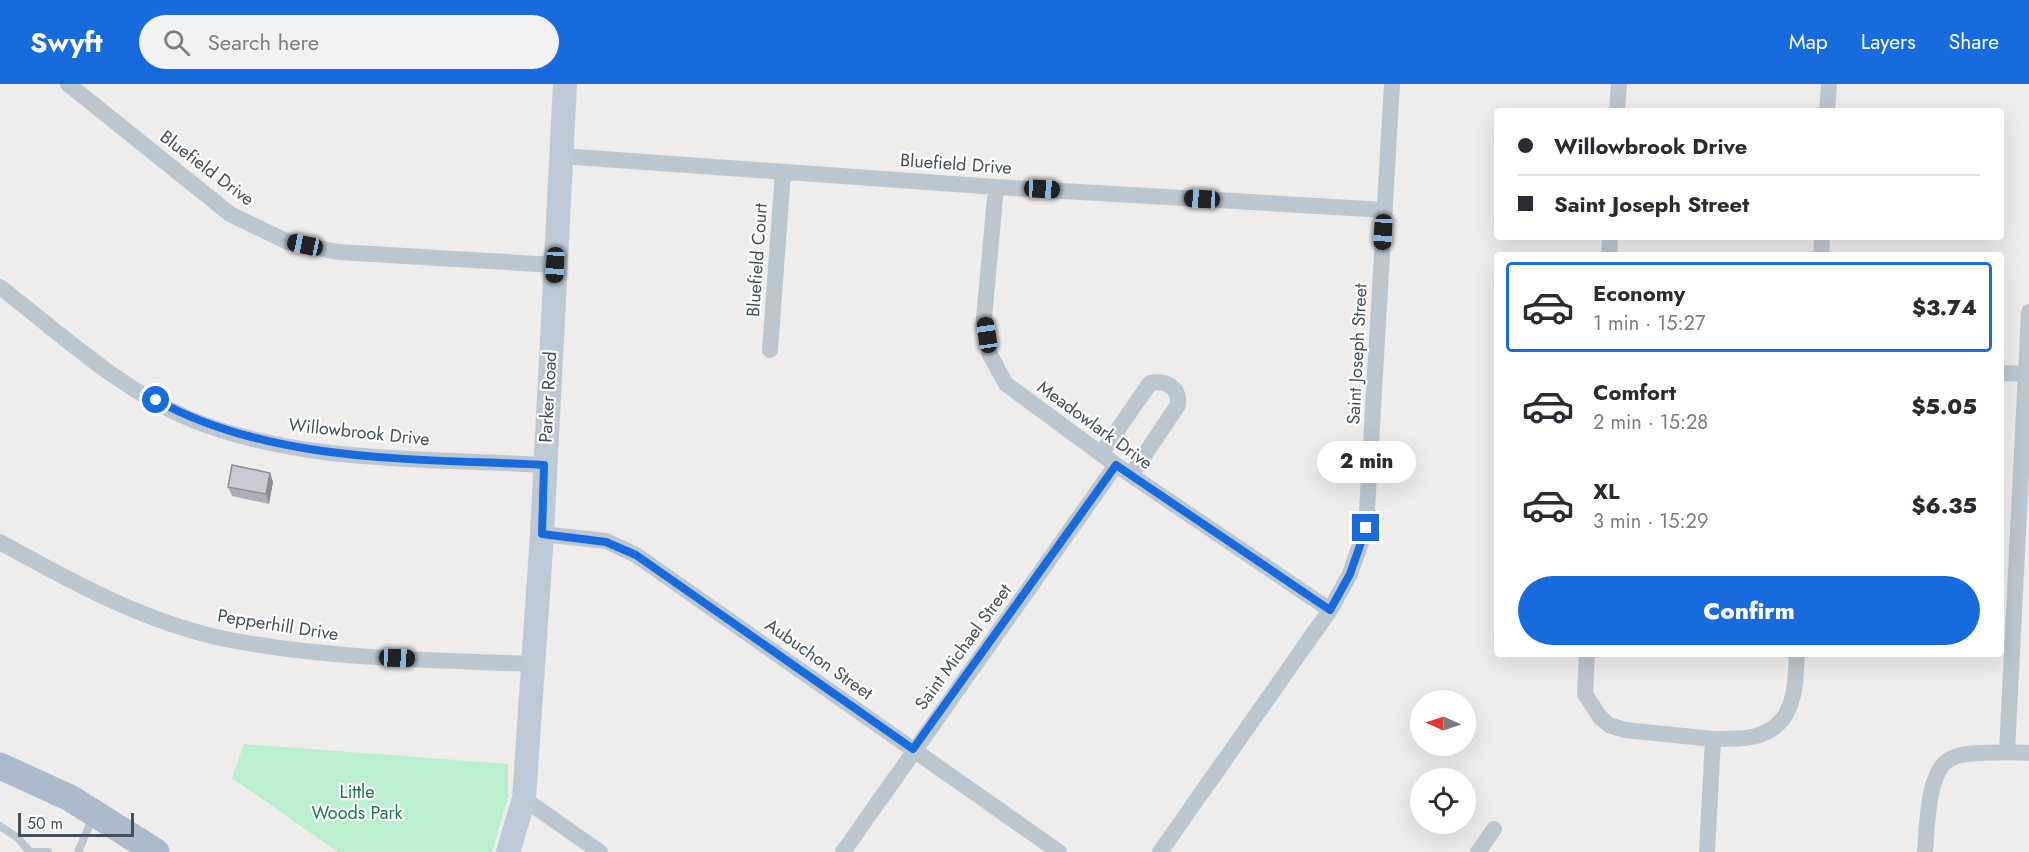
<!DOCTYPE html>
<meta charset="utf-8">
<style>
body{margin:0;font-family:Jost,sans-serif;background:#f2f2f3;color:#2b2b33;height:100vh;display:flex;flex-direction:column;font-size:22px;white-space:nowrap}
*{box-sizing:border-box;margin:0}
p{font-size:20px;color:#7c7c81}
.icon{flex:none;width:33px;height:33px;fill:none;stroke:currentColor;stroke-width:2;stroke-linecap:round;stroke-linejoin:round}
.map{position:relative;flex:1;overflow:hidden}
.sheet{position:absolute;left:1494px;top:168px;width:510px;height:405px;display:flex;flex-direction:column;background:#fff;border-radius:6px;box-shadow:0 6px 24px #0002}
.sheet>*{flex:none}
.hud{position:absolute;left:1494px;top:24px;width:510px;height:132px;border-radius:6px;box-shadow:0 6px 24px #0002;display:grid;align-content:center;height:132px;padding:0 24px;background:#fff}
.needle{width:39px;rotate:273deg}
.fabs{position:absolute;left:1410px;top:606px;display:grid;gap:12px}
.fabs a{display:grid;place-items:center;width:66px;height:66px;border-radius:50%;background:#fff;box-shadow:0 6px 24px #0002;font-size:30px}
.scale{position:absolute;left:18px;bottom:15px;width:116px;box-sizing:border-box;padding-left:6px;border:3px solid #444f59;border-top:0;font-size:16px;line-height:21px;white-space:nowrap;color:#444f59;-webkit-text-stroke:4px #fff;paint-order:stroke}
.end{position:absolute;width:27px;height:27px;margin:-14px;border:8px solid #176bdd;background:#fff;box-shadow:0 0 0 3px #fff}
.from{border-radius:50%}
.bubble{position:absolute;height:42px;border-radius:21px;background:#fff;box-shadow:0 6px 24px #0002;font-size:20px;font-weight:800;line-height:42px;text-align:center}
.car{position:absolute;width:18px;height:36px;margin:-18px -9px;border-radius:8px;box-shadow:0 0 4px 2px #0007;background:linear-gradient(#222 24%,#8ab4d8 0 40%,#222 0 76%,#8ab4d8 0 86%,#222 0)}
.hud b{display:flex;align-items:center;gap:21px;height:57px;font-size:22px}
.hud b+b{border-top:2px solid #e1e1e2}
.hud i{width:15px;height:15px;background:#2b2b33}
ul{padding:10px 0 0;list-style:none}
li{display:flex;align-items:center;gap:18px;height:90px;margin:0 12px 9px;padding:0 12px;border:3px solid transparent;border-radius:6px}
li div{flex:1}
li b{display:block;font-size:22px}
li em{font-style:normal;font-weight:800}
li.active{border-color:#176bdd}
li>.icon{width:54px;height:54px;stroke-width:1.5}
.primary-button{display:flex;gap:12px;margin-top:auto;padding:12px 24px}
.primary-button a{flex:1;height:69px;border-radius:36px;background:#176bdd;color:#fff;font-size:24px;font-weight:800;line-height:69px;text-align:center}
header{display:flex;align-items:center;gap:36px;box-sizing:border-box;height:84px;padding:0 30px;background:#176bdd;color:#fff}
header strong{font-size:28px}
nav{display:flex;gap:33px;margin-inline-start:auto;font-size:21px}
.search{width:420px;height:54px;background:#f2f2f3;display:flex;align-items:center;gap:15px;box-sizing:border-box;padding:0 21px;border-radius:33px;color:#7c7c81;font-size:22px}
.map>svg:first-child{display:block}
.green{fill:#b9eece}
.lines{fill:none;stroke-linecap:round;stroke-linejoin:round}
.lane{stroke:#bcc6cf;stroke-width:8}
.street{stroke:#bcc6cf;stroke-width:16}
.secondary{stroke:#bec9d6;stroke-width:24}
.primary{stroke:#abbbcc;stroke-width:27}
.wall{fill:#adafb4}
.shaded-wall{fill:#8d8e92}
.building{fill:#c9cbd1;stroke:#8d8e92;stroke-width:1.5}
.route{stroke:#176bdd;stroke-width:8}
.labels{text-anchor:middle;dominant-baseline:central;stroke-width:4.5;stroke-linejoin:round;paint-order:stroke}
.street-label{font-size:18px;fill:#444f59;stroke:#fff}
.park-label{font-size:18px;fill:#167a49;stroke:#fff}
</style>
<header>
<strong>Swyft</strong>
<div class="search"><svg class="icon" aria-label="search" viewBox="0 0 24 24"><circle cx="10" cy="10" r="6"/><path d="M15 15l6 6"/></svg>Search here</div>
<nav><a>Map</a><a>Layers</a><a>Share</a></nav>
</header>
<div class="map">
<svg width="2029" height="768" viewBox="0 0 2029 768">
<rect width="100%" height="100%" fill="#efecec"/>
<path class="green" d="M244 660 508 680V713L493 765 491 768H338L232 694Z"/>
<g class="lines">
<path class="lane" d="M0 742 18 754 29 767
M28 768H48
M78 768 93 733"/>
<path class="street" d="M68 0 230 130 288 158 338 168 555 181
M1617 27 1619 0
M1827 27 1829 0
M561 72 996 103 1385 126
M996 103 984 234 989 269 1006 300 1116 381 1330 526
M1609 171 1610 153
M1821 171 1822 153
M0 203C60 249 119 305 190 335 300 380 428 374 544 381
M770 266 783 88
M2001 289 2026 290
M1101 370 1150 299C1166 296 1180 303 1178 321L1131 391
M542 450 606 457 636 471 1059 768
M0 458C72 498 148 540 230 556 330 575 433 576 534 580
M1587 570 1585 610 1600 633 1609 641 1625 646 1713 655
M2007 668 2029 669
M524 715 600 768
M843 768 1116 381
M1160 768 1330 526 1350 490 1366 444 1392 0
M1478 768 1494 745
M1707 768 1713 655C1727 654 1744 656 1756 652 1796 641 1795 603 1797 570
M1925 768C1927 745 1927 687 1950 675 1965 667 1991 669 2007 668L2029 228"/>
<path class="secondary" d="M508 768 524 715 542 450 565 0"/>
<path class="primary" d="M0 682 70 714 156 768"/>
</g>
<path class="wall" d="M270 389 273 398 269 420 232 412 228 403Z"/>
<path class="shaded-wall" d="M270 389 273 398 269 420 266 410Z"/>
<path class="building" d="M232 381 270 389 266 410 228 403Z"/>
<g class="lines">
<path class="route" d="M156 316C273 380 415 374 544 381L542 450 606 458 636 471 913 665 1116 381 1330 526 1350 490 1366 444"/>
</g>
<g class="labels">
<g class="street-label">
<text transform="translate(956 80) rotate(4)">Bluefield Drive</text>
<text transform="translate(207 84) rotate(37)">Bluefield Drive</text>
<text transform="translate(757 176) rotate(-86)">Bluefield Court</text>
<text transform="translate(1357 270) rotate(-87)">Saint Joseph Street</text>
<text transform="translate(548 313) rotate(-87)">Parker Road</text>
<text transform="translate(1095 341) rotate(36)">Meadowlark Drive</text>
<text transform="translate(359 348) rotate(6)">Willowbrook Drive</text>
<text transform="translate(278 541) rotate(9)">Pepperhill Drive</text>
<text transform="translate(963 563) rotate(-54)">Saint Michael Street</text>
<text transform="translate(819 575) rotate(35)">Aubuchon Street</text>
</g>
<g class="park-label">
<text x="357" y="708">Little<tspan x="357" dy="21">Woods Park</tspan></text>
</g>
</g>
</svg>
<div class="fabs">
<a><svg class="needle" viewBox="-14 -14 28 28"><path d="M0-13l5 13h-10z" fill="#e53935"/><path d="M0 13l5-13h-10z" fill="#7c7c81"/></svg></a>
<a><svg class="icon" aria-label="locate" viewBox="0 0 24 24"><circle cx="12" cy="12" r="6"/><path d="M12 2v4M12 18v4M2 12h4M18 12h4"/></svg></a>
</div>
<div class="scale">50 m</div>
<i class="end from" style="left:156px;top:316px"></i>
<i class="end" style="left:1366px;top:444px"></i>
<div class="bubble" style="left:1317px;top:357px;width:99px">2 min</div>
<i class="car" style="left:1042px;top:105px;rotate:93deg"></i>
<i class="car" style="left:1202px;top:115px;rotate:273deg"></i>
<i class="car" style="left:1383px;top:148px;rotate:183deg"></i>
<i class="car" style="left:305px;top:161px;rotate:282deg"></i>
<i class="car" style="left:555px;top:181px;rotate:183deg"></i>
<i class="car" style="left:987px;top:251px;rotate:352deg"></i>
<i class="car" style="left:397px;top:574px;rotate:92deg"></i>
<div class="hud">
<b><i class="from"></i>Willowbrook Drive</b>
<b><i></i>Saint Joseph Street</b>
</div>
<section class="sheet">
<ul>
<li class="active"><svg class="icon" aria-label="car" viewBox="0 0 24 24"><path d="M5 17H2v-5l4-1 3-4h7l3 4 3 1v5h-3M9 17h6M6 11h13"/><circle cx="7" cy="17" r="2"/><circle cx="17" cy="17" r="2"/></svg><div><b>Economy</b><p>1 min · 15:27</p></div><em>$3.74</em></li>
<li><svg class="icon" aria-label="car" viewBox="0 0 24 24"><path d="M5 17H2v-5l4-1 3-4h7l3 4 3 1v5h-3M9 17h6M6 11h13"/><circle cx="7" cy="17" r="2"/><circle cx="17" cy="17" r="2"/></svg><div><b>Comfort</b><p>2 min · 15:28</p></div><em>$5.05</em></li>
<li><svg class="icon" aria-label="car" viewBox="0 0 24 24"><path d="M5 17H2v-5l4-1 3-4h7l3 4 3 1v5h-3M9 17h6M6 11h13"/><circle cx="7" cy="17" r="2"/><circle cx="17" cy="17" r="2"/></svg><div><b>XL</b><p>3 min · 15:29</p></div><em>$6.35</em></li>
</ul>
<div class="primary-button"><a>Confirm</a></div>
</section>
</div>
